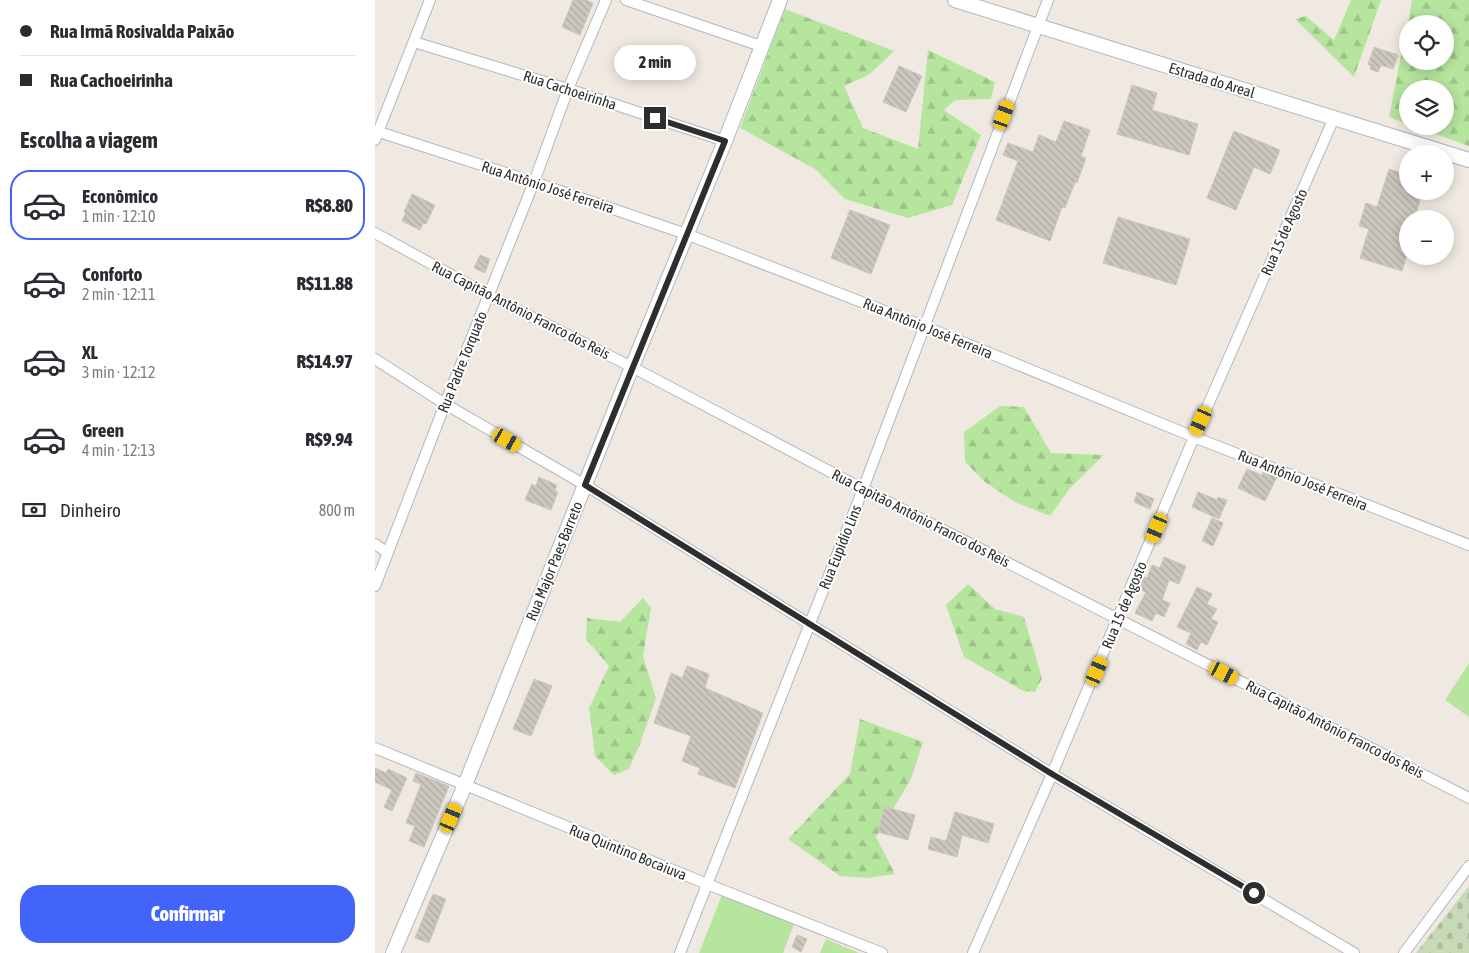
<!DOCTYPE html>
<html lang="pt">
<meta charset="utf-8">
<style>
body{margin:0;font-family:"Asap Condensed",sans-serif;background:#f7f7f7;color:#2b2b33;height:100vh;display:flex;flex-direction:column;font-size:19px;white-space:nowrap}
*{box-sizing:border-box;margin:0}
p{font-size:16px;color:#7c7c81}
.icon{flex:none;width:28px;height:28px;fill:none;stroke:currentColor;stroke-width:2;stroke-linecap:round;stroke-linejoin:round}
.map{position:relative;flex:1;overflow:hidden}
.details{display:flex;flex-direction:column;background:#fff;width:375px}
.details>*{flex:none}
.banner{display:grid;align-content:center;height:110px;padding:0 20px;background:#fff}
.tools{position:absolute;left:1024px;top:15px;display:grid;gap:10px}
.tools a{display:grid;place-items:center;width:55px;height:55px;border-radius:50%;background:#fff;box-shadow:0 2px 12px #0003;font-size:25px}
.end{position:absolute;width:22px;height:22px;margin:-11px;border:6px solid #2e2e2e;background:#fff;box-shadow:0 0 0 2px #fff}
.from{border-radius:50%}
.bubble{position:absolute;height:35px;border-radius:18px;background:#fff;box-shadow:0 2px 12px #0003;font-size:16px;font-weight:800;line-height:35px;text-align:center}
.car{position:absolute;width:15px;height:30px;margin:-15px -8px;border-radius:6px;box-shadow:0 0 4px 1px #0007;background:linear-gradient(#f5c518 24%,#345 0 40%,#f5c518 0 76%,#345 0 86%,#f5c518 0)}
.banner b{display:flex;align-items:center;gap:18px;height:48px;font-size:19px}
.banner b+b{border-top:1px solid #e1e1e2}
.banner i{width:12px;height:12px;background:#2b2b33}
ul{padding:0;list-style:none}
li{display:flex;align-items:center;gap:15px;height:70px;margin:0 10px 8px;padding:0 10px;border:2px solid transparent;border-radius:20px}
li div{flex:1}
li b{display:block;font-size:19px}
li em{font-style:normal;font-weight:800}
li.on{border-color:#4264fb}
li>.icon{width:45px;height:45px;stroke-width:1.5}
h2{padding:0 20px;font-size:22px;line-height:60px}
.pay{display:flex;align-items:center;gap:12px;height:55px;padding:0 20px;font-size:19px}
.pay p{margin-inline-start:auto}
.cta{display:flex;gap:10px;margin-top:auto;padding:10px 20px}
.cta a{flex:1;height:58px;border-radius:20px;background:#4264fb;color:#fff;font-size:20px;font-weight:800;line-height:58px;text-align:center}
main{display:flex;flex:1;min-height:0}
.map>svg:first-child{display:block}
.grass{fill:#b6e59e}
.forest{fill:url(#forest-firs)}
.cemetery{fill:url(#cemetery-stones)}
.building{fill:url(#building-back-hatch);stroke:#cbc5ba}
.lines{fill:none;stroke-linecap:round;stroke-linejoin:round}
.street-casing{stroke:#b4b7c1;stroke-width:12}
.secondary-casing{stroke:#b4b7c1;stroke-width:16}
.street{stroke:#fff;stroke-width:10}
.secondary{stroke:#fff;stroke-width:14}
.route{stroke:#2e2e2e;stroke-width:6}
.labels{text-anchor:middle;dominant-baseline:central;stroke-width:4;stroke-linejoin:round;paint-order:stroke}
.street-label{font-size:15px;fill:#2e2e2e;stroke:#fff}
</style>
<main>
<section class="details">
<div class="banner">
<b><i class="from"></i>Rua Irmã Rosivalda Paixão</b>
<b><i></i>Rua Cachoeirinha</b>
</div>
<h2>Escolha a viagem</h2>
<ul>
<li class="on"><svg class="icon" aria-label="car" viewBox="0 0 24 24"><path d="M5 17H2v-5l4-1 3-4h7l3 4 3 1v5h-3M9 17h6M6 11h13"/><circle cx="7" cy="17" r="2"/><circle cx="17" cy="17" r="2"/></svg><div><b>Econômico</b><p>1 min · 12:10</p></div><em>R$8.80</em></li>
<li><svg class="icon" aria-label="car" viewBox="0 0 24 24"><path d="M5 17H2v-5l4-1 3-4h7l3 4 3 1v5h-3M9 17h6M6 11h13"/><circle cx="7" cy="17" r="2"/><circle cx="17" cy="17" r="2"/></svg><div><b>Conforto</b><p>2 min · 12:11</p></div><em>R$11.88</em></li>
<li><svg class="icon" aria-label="car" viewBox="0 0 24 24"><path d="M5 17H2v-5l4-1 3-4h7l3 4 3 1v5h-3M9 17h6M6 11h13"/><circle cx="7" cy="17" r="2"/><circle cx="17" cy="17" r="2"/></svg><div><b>XL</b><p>3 min · 12:12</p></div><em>R$14.97</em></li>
<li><svg class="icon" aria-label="car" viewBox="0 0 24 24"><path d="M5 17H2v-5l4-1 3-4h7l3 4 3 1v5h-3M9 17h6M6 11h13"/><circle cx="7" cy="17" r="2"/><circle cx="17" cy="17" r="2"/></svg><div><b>Green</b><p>4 min · 12:13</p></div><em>R$9.94</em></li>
</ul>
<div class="pay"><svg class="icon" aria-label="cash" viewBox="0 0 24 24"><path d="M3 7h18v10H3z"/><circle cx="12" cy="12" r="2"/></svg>Dinheiro<p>800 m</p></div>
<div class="cta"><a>Confirmar</a></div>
</section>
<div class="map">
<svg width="1094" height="953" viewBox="0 0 1094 953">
<defs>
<pattern id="forest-firs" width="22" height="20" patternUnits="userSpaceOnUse" patternTransform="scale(1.25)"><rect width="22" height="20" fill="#b6e59e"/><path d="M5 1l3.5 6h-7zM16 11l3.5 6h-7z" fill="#9dc588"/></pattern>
<pattern id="cemetery-stones" width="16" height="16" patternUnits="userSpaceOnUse" patternTransform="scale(1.25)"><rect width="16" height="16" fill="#c8d9b8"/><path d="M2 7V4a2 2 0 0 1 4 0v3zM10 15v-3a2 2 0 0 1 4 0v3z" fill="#acbb9e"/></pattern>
<pattern id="building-back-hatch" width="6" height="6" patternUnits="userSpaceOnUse" patternTransform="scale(1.25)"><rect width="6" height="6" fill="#cbc7bf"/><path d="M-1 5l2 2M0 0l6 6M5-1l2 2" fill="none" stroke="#afaba4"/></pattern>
</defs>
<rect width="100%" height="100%" fill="#efe9e1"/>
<path class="grass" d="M1094 663V717L1070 700Z
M347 895 419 924 408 953H324Z
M451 939 484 953H445Z"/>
<path class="forest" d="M976 0H1006L979 77 920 19 931 16 959 40Z
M1037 0H1094V146L1039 126H1070V89H1032V124L1014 117 1032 25V61H1070V24H1033Z
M410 9 519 51 495 74 469 86 488 128 543 149 553 50 620 82 616 99 580 100 569 110 606 135 577 205 533 218 470 199 440 169 365 128Z
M625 406 649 407 676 453 729 455 695 488 675 516 640 502 610 482 590 462 589 432Z
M593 584 620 609 649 617 667 678 660 692 648 691 589 657 571 605Z
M268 598 276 608 268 656 281 698 265 744 254 769 239 775 220 756 214 708 234 666 211 639 212 618 245 622Z
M485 719 548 742 536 779 501 837 520 874 491 878 465 876 413 839 475 774Z"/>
<path class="cemetery" d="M1094 886V953H1041Z"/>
<path class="building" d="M198 0H211L218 3 205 35 187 27Z
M999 47 1023 55 1018 69 1006 65 1003 72 995 69 996 66 993 64Z
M524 66 547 76 531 112 508 102Z
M757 85 782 93 777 110 823 124 814 155 742 134Z
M689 121 715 130 706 156 711 158 702 183 700 182 690 208 687 207 675 241 621 220 643 161 628 155 633 143 658 152 664 135 681 142Z
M859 131 905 150 895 174 879 167 861 210 832 198Z
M1014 169 1032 175V191H1048L1039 219H1032V254L1027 271 985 258 994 229 984 226 991 203 1002 207Z
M37 194 60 205 51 224 48 223 45 230 27 221 31 212H29Z
M475 210 515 225 496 274 456 258Z
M743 217 815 239 801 285 728 263Z
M105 255 115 259 110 273 99 268Z
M872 469 887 475 888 472 902 477 890 501 863 488Z
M164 477 182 485 180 490 183 492 176 510 150 500 157 484 161 486Z
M762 492 779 499 775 509 759 502Z
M823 492 842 500 843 497 852 500 844 519 817 507Z
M837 518 848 523 838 546 827 541Z
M789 557 811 566 804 584 794 580 787 600 795 603 789 617 781 613 777 621 760 613 771 592 764 589 769 577 772 578 777 565 785 568Z
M822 587 837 594 832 604 842 609 836 619 843 622 832 645 826 642 822 650 811 644 816 633 802 627Z
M312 666 334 674 330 688 388 713 360 788 323 774 325 768 307 761 316 736 279 723 296 673 307 678Z
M159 679 177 686 156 736 138 729Z
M0 768 11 773 13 769 32 778 17 811 9 807 17 790 0 782Z
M41 773 74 786 49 847 34 841 40 826 31 823 46 784 38 781Z
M510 807 540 815 533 840 503 832Z
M580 812 619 824 613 843 587 835 582 857 553 849 556 837 571 841Z
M58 894 71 899 54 943 40 938Z
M422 935 432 939 426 952 417 947Z"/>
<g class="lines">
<g class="street-casing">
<path id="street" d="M251 0 386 46
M39 42 193 89 350 141
M4 132 159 182 311 234 551 327 819 437 1094 545
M0 140 55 0
M0 233 113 295 257 367 488 489 1094 798
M0 359 70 404 210 485 677 774 979 953
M0 544 13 553
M0 586 70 404 159 182 193 89 231 0
M0 748 332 884 507 953
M305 953 488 489 673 0
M598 953 677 774 819 437 959 118
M1029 953 1094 866"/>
</g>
<g class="secondary-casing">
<path id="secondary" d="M580 0 1094 160
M18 953 90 785 257 367 350 141 405 0"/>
</g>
<use href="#street" class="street"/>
<use href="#secondary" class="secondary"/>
</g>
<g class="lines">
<path class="route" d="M280 118 350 141 210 485 677 774 879 893"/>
</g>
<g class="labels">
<g class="street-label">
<text transform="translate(837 80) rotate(17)">Estrada do Areal</text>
<text transform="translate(195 90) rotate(18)">Rua Cachoeirinha</text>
<text transform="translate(173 187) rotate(18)">Rua Antônio José Ferreira</text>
<text transform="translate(909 232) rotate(-66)">Rua 15 de Agosto</text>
<text transform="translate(146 310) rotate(27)">Rua Capitão Antônio Franco dos Reis</text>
<text transform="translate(553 328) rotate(22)">Rua Antônio José Ferreira</text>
<text transform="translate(87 362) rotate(-68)">Rua Padre Torquato</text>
<text transform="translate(928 480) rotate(22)">Rua Antônio José Ferreira</text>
<text transform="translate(546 518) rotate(27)">Rua Capitão Antônio Franco dos Reis</text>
<text transform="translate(465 547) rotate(-68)">Rua Eupídio Lins</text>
<text transform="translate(179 561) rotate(-68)">Rua Major Paes Barreto</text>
<text transform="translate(749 605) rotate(-67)">Rua 15 de Agosto</text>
<text transform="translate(960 729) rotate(27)">Rua Capitão Antônio Franco dos Reis</text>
<text transform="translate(253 852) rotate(22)">Rua Quintino Bocaiuva</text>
</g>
</g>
</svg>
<div class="tools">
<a><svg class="icon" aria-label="locate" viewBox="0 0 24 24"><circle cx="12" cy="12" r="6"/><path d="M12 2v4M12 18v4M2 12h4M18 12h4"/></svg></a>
<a><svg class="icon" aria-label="layers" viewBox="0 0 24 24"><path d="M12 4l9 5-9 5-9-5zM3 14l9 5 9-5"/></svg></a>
<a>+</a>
<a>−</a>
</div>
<i class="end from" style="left:879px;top:893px"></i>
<i class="end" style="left:280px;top:118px"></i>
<div class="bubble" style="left:239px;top:45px;width:82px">2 min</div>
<i class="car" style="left:629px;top:115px;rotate:20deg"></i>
<i class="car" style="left:826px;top:421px;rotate:204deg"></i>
<i class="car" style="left:132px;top:440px;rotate:120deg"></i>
<i class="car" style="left:782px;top:528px;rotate:203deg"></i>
<i class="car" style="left:722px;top:671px;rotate:23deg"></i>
<i class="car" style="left:849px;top:673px;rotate:117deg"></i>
<i class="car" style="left:76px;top:818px;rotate:23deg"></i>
</div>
</main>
